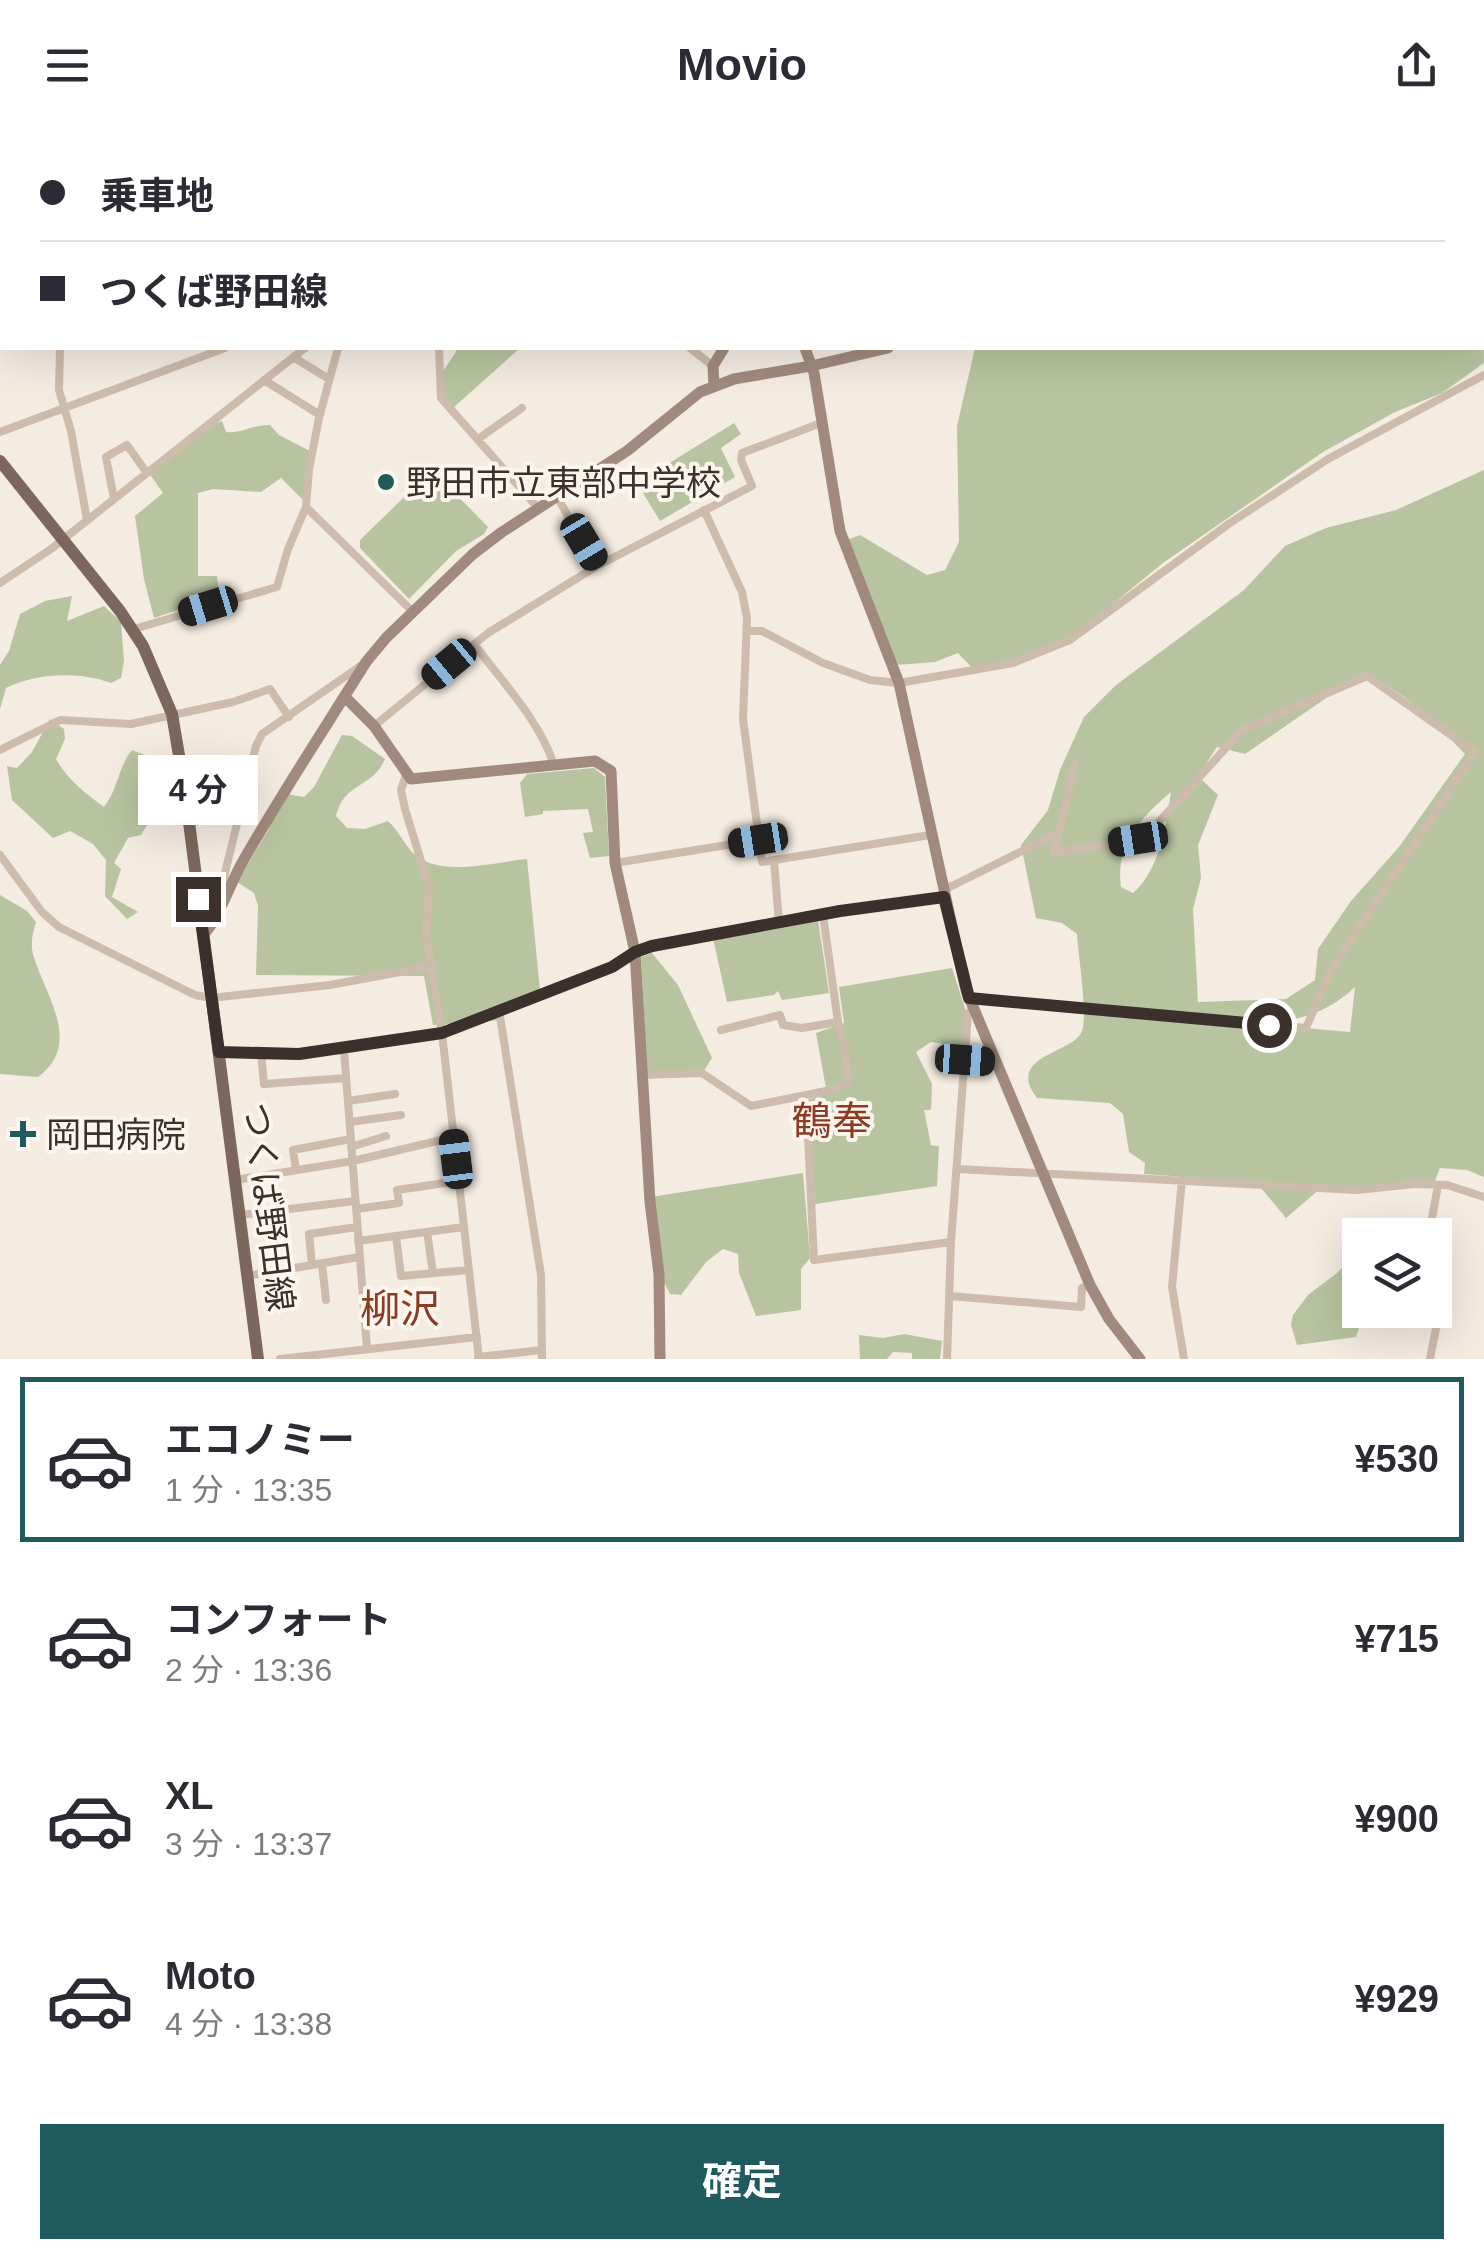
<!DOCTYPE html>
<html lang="ja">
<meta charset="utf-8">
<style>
body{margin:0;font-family:Arial,"Noto Sans JP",sans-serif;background:#f7f7f7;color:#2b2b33;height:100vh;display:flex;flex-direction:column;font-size:38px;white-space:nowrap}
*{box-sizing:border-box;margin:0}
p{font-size:32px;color:#7c7c81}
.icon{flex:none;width:55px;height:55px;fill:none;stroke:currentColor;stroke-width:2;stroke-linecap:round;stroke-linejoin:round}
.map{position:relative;height:1229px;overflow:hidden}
.side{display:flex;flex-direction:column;background:#fff;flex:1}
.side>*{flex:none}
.guide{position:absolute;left:0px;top:0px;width:1485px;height:220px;box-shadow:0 10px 40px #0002;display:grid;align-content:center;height:220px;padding:0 40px;background:#fff}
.buttons{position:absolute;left:1342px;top:1088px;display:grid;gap:20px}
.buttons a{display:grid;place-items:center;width:110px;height:110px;border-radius:0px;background:#fff;box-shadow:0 10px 40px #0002;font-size:50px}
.end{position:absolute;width:45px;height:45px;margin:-22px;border:12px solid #3b302b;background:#fff;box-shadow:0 0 0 5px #fff}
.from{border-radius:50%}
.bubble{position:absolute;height:70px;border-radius:0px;background:#fff;box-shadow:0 10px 40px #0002;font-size:32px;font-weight:700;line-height:70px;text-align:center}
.car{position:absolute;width:30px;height:60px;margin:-30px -15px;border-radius:12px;box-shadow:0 0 8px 2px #0007;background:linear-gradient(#222 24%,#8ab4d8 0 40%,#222 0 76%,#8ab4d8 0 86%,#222 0)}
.guide b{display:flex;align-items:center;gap:35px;height:95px;font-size:38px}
.guide b+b{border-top:2px solid #e1e1e2}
.guide i{width:25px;height:25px;background:#2b2b33}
ul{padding:18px 0 0;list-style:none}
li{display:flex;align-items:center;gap:30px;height:165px;margin:0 20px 15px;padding:0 20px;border:5px solid transparent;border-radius:0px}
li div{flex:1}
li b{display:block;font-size:38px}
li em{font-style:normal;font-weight:700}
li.current{border-color:#1f5a5e}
li>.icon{width:90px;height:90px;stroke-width:1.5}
.button{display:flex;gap:20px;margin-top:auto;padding:20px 40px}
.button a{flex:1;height:115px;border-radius:0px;background:#1f5a5e;color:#fff;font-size:40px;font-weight:700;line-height:115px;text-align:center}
header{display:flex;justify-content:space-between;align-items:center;height:130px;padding:0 40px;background:#fff;font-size:45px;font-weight:700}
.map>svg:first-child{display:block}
.green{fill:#b8c4a0;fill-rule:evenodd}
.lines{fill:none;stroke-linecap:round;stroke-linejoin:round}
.street{stroke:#cdbbac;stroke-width:8}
.secondary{stroke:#a18a7d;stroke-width:11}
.primary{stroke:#7d675c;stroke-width:12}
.route{stroke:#3b302b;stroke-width:12}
.poi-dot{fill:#1f5a5e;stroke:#fbf5ee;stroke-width:4}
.labels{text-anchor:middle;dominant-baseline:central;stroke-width:8;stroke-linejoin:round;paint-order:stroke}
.poi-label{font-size:35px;fill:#3b302b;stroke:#fbf5ee;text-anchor:start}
.street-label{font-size:35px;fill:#3b302b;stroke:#fbf5ee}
.quarter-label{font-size:40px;fill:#8c3b22;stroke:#fbf5ee}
</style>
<header><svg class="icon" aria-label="menu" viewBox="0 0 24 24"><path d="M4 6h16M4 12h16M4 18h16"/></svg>Movio<svg class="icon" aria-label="share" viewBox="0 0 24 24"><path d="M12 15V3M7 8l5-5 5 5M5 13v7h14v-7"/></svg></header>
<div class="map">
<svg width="1484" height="1229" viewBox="0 0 1484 1229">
<rect width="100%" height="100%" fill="#f4ebe1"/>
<path class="green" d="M1483 124 1484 233 1442 263 1395 282 1323 322 1163 433 1059 518 991 541H975L958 523 935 532 896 535 847 410 860 405 927 445 945 440 959 412 957 296 975 218H1482Z
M458 218H520L453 278 442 274C430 251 447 238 458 218Z
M222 291 226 302C242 304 254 294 270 295L279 305 310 321 303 370 281 348 261 362 213 359 198 363V446H217L219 466 154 488 144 449 135 386 163 363 149 343 211 295Z
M734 293 741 304 721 318 735 347 660 391 637 353Z
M432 340 488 397 484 404 456 421 409 469 360 418V410Z
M1484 340V1047L1467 1040 1440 1038 1434 1053 1364 1058 1322 1057 1286 1088 1256 1052 1144 1044 1145 1033 1129 1022 1123 984 1110 973 1037 968C1004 925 1074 924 1082 901 1088 885 1078 824 1077 804L1062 793 1036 788 1021 715 1048 680 1060 640 1084 587 1116 555 1244 460 1285 416 1326 398 1396 380ZM1361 544C1402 557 1436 594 1465 624L1399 717 1351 771 1318 819 1315 850 1286 869 1198 872 1193 779 1201 748 1198 715 1218 665 1198 646 1217 617 1245 624ZM1171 662C1165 697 1161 738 1133 763L1121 757C1115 715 1141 687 1171 662ZM1355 857 1350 902 1203 889C1263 892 1308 901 1355 857Z
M72 466 67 491 104 476 121 492 124 531 121 548 111 553C79 541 36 543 6 558L0 579V535L9 521 20 484 45 471Z
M50 589 64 599 65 609 56 629C68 650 85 663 104 677 118 660 118 637 132 620L145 625 154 684 141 705 128 708 114 733 121 739 112 767 138 782 127 789 105 766 106 730 93 714 70 701 53 708 12 670 7 636 17 638 32 622Z
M342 605 352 606 385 629C373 658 344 652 336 686L347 698 365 699 388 691C398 700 403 712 412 722 437 749 495 732 527 729L540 860 501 877V890L433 895 424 846 256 845 258 776 254 763 237 752 269 699 280 663 304 667 314 657Z
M594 638 605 647 609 726 590 728 583 703 593 702 588 679 543 681V684L525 687 520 653 527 644Z
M0 765 27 781 36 792C33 802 30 813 33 824 44 864 84 913 38 947L0 944Z
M818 790 829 863 782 870 778 861 774 865 727 872 713 808Z
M652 823 678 855 712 928 703 942H647L641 827Z
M952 838 965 878 963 917 931 912 916 922 932 954 931 980H924L931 1015 939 1016 937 1056 815 1074 809 969 827 964 816 903 844 893 839 857Z
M803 1043 810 1128 801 1139V1180L756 1186 739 1143 738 1124 723 1119 706 1132 681 1165 670 1164 661 1147 651 1067Z
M1360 1118V1180H1365L1356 1207 1297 1215 1291 1195 1293 1185 1308 1165 1337 1143Z
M904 1204 942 1211 940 1229H912V1223L893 1222 887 1229H860L859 1205 883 1208Z"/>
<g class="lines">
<path class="street" d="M28 0 29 2
M497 0 498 2
M838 0 840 2
M1227 0 1229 2
M322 2 325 0
M480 2 484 0
M584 2 587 0
M748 2 750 0
M1482 121H1484
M0 164H2
M60 218 59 260 71 301 87 390
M439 218 441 268 538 378
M690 218 713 236
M293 227 329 249
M264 250 320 285
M0 302 225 218
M478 309 522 278
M556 365 597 436
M114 369 106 327 127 315 147 343
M306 377 413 482
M704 380 742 462 747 488 743 589 762 732 774 730 779 793
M0 453 51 419 305 218
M134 499 277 457 288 419 306 377 309 339 319 288 338 218
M748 501H762L823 533 870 550 899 553 1013 533 1070 510 1230 393 1328 329 1484 245
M474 514C501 550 540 591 554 635
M374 596 488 503 597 436 752 356 741 330 742 323 821 293
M0 620 60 590 131 594 233 572 270 559 289 587
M406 645 401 660 405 679 429 757 426 805 442 903 479 1229
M0 725 42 782 59 797 195 865 211 868 330 855 432 836
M774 730 930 705
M615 733 758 710
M228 756 224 747 256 616 262 604 362 535
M944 760 1056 704
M969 868 1306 898 1330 842 1475 622 1367 546 1242 600 1149 703 1138 709 1054 723 1075 634
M499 880 541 1145 542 1229
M721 900 780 885 783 895 802 898 838 892 823 785
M344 920 367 1219
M219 922 299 924 344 920 442 903 612 837 635 822 652 816 840 781 944 767
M261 923 264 954 346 948
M965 930H995
M643 945 702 943 751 976 836 959 848 952 845 920 838 892
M806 965 814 1130 951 1112 968 883 973 880
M348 971 395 964
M350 992 401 985
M351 1017 386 1006
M957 1039 1357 1060 1414 1054 1447 1055 1484 1067
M296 1040 293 1020 351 1009
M1182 1049 1172 1157 1184 1229
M235 1050 353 1031 454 1007
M356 1079 399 1073 397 1060 459 1051
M240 1085 355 1071
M427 1102 433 1143
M1429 1105 1438 1055
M396 1106 401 1146 469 1140
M358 1111 464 1097
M322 1134 326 1170
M312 1135 309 1104 357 1097
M247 1146 359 1127
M950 1166 1081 1177 1082 1158 1090 1155
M478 1227 541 1220
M280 1229 477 1207
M947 1229 951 1112
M1430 1229 1439 1183 1435 1140"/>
<path class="secondary" d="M664 0 666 2
M909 2 911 0
M1334 2 1340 0
M805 218 814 243 840 401 899 553 966 860 1090 1155 1109 1189 1140 1229
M714 256 713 236 724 218
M345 567 374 596 411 649 595 631 611 641 615 733 635 822 650 1072 659 1144 660 1229
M203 805C218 791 231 751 243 731 282 663 325 598 366 532L386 508 473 424 502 402 627 321 700 262 734 249 811 236 888 218"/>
<path class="primary" d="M0 331 120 481 143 516 172 584 185 661 258 1229"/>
</g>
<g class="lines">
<path class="route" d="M198 769 219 922 299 924 442 903 612 837 635 822 652 816 840 781 944 767 969 868 1269 895"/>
</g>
<g class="poi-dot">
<circle cx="386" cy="352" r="10"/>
<path d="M18 989h10v10h10v10h-10v10h-10v-10h-10v-10h10z"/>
</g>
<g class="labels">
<g class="poi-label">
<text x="406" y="352">野田市立東部中学校</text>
<text x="46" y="1004">岡田病院</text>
</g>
<g class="street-label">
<text transform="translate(269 1077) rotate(83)">つくば野田線</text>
</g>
<g class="quarter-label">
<text x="832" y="991">鶴奉</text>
<text x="400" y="1179">柳沢</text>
</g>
</g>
</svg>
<div class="buttons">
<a><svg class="icon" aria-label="layers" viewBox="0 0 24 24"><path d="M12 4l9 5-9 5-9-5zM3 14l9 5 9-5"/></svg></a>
</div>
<i class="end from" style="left:1269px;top:895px"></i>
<i class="end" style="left:198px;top:769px"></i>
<div class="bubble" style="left:138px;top:625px;width:120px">4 分</div>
<i class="car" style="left:584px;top:412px;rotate:149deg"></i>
<i class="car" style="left:208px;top:476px;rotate:253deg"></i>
<i class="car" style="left:449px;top:534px;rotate:230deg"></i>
<i class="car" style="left:1138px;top:709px;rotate:261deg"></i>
<i class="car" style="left:758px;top:710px;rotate:261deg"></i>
<i class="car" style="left:965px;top:930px;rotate:94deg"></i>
<i class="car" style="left:456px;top:1029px;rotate:353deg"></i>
<div class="guide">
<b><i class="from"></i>乗車地</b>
<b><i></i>つくば野田線</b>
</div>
</div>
<section class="side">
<ul>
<li class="current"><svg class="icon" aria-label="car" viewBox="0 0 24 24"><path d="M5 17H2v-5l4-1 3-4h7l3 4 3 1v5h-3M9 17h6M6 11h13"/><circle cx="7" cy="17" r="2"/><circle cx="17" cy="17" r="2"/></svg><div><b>エコノミー</b><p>1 分 · 13:35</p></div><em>¥530</em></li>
<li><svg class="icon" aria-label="car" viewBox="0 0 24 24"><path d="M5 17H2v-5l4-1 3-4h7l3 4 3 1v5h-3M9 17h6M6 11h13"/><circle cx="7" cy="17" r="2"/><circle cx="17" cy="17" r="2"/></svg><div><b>コンフォート</b><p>2 分 · 13:36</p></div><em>¥715</em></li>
<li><svg class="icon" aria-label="car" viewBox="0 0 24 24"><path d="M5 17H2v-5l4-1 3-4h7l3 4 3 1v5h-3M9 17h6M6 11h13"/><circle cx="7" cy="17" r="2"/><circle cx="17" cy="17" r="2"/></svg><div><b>XL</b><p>3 分 · 13:37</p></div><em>¥900</em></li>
<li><svg class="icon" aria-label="car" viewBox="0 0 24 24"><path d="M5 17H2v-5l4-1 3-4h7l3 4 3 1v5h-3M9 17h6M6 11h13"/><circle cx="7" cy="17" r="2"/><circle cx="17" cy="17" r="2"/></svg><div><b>Moto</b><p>4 分 · 13:38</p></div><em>¥929</em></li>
</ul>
<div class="button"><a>確定</a></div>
</section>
